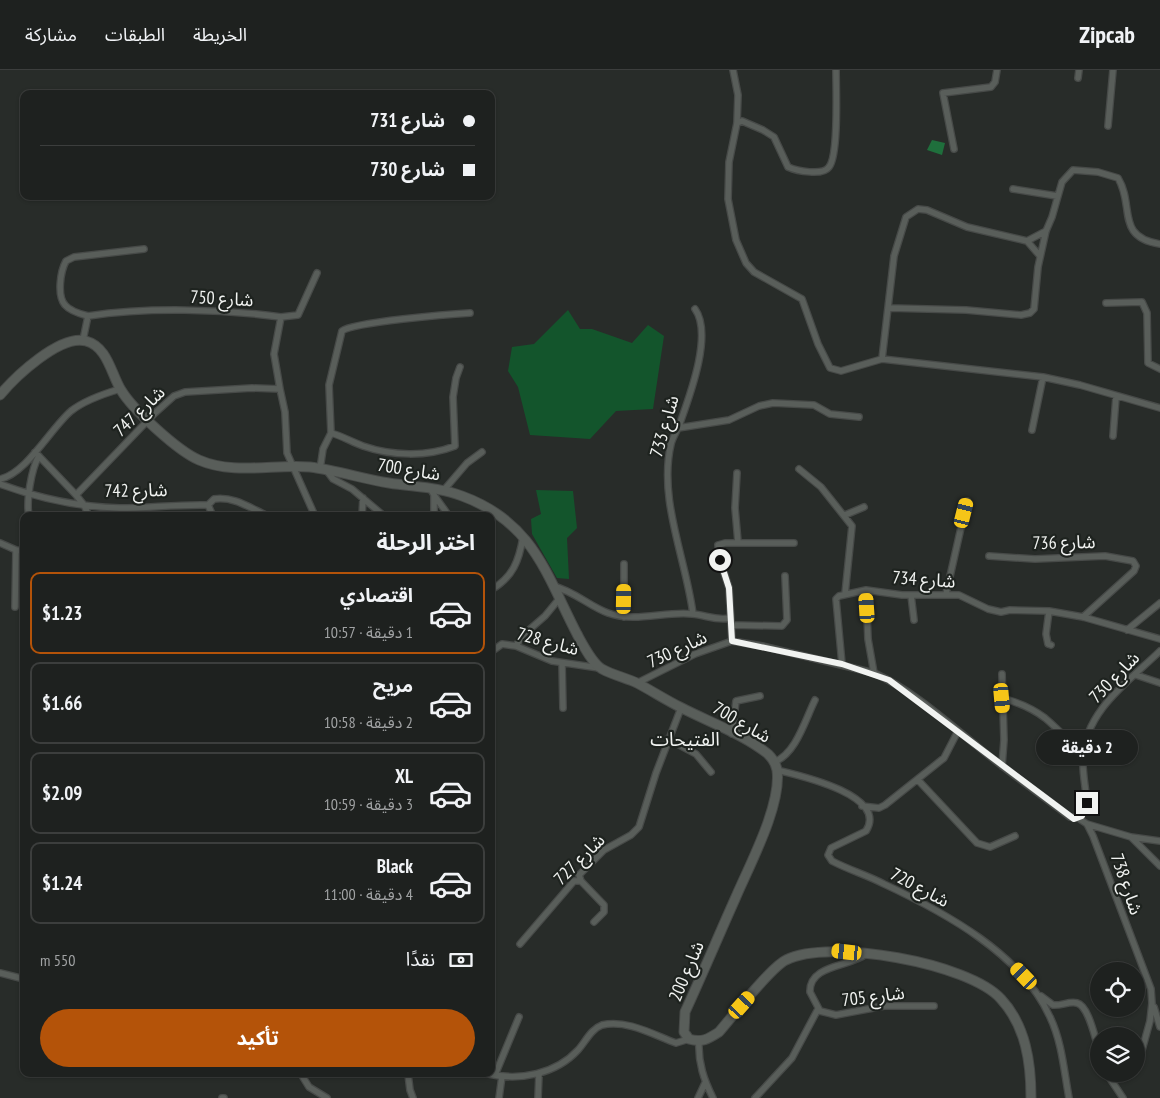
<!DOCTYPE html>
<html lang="ar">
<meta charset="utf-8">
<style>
body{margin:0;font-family:"PT Sans Narrow","Noto Sans Arabic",sans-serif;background:#2b2e2c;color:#f1f3f6;direction:rtl;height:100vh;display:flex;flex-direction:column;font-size:19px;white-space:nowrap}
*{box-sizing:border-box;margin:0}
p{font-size:16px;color:#a1a3a4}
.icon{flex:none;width:28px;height:28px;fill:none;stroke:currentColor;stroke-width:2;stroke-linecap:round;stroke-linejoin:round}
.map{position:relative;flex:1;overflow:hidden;direction:ltr}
.panel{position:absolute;left:20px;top:442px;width:475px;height:565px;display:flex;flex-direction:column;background:#1e211f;border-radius:10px;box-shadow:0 1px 4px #0004,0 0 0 1px #3c3e3d;direction:rtl}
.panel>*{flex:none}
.hud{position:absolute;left:20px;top:20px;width:475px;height:110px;border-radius:10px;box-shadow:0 1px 4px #0004,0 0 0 1px #3c3e3d;direction:rtl;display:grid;align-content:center;height:110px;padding:0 20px;background:#1e211f}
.tools{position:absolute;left:1090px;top:892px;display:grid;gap:10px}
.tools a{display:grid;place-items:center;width:55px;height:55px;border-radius:50%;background:#1e211f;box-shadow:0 1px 4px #0004,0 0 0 1px #3c3e3d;font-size:25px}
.end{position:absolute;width:22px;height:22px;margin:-11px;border:6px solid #f1f3f1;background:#111;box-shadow:0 0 0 2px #111}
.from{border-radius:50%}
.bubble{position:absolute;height:35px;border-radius:18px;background:#1e211f;box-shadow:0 1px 4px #0004,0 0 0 1px #3c3e3d;font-size:16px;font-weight:700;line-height:35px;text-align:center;direction:rtl}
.car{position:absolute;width:15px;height:30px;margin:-15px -8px;border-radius:6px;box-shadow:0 0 4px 1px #0007;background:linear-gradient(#f5c518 24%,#345 0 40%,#f5c518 0 76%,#345 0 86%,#f5c518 0)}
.hud b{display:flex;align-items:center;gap:18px;height:48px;font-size:19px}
.hud b+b{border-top:1px solid #3c3e3d}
.hud i{width:12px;height:12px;background:#f1f3f6}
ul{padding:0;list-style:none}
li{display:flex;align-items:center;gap:15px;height:82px;margin:0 10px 8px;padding:0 10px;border:2px solid #3c3e3d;border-radius:10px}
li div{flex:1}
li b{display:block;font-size:19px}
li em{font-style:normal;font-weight:700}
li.current{border-color:#b45309}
li>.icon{width:45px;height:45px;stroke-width:1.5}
h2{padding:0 20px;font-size:22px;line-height:60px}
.pay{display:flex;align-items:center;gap:12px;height:55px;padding:0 20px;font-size:19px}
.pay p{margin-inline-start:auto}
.action{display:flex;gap:10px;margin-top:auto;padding:10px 20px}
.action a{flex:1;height:58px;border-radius:30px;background:#b45309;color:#fff;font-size:20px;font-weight:700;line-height:58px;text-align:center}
header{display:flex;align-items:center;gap:30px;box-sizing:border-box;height:70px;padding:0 25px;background:#1e211f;border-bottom:1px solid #3c3e3d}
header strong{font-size:24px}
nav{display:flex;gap:28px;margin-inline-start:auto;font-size:18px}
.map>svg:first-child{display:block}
.green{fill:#13552c}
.water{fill:#1f6f3c}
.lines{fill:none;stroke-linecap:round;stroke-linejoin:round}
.minor-casing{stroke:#474a48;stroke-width:8}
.secondary-casing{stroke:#474a48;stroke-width:11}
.minor{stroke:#595e5a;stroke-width:5.5}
.secondary{stroke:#595e5a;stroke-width:9}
.route{stroke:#f1f3f1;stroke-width:6}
.labels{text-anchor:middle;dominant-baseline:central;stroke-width:4.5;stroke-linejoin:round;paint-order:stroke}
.street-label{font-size:18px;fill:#f1f3f1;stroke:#1e231f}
.neighbourhood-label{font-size:19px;fill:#f1f3f1;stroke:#1e231f}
</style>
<header>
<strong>Zipcab</strong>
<nav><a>الخريطة</a><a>الطبقات</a><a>مشاركة</a></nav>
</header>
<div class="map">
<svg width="1160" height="1028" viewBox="0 0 1160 1028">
<rect width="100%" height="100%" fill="#282c29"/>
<path class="green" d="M568 240 580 259H592L632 273 648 255 664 266 653 339 616 341 590 369 530 365 518 317 508 301 512 277 534 274Z
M536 420 573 421 577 458 567 468 569 509 557 508 532 464 531 449 541 444Z"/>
<path class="water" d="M932 70 945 73 942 85 927 80Z"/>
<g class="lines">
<g class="minor-casing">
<path id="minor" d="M733 0 738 25 737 53 729 92 728 129 736 170 746 193 754 202 802 229 818 274 830 298 841 301 882 289 1043 307 1080 315 1160 338
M1078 8 1079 0
M737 53 742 51 763 60 774 67 788 97C797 101 823 106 829 97 839 85 836 18 836 0
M1108 56 1113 0
M954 79 943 23 991 17 995 12 997 0
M1013 119 1057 126
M1027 171 1040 186
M1106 233 1142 232 1147 243 1148 293 1160 299
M889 238 966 240 1021 245 1030 243 1034 239 1038 197 1046 161 1052 147 1062 112 1073 100 1098 102 1118 108C1135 136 1115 167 1160 174
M88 246C80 244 70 241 65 235 57 226 60 202 66 191L74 187 144 179
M281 247 298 245 317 203
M83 270 88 246C148 237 221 239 281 247L274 284 280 319
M882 289 894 186 906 147 918 139 927 140 967 157 1027 171 1046 161
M678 358 729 350 759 336 773 333 814 335 830 344 859 347
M1032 360 1043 307
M331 363C342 366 352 372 363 376 392 386 427 387 455 376L453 327 456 308 460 297
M1113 366 1116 327
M35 382 76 425 155 343 174 326 185 322 252 318 280 319 285 342 287 383 315 446
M320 399 323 379 331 363 329 315 342 261C353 252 451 244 470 243
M799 399 821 417 852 456 845 524
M327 401 333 409 352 419 384 446
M737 403 735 438 738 472
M0 409C26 404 51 358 71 341 85 330 103 324 120 319
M0 414C38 428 79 437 120 438 149 438 178 434 208 435L214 429C234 426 250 438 268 446
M430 418 434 425V446
M443 421 467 393 482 382
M76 425 84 435 89 446
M434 425 449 446
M208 435 213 446
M845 445 864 437
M29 446C26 432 31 399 39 386
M362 446 363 428
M0 473 16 480 15 537
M16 480 24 481
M989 486 1035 489 1105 486 1133 491 1136 496 1134 501 1083 547
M553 516C574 521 589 536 608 543 636 553 664 541 692 544 706 545 716 551 730 548
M491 520C513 507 519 491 523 467
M866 520 868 569 874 603
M946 524 967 431
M911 525 914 550
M1049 541 1046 564 1048 574 1051 575
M693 544C686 489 658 429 671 374 673 366 678 360 680 353 690 325 713 264 695 239
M624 547V494
M731 555 782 556 787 550 785 506
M1127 560 1160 533
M732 571 729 518 720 490 718 475 725 473H794
M516 576 522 566 545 546 559 529
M491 582 502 574 516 576 552 591 599 598
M562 593 563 638
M842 594 836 529 839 526 866 520 902 525H959L988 539 1001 542 1010 540 1049 541 1083 547 1160 569
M1136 605 1160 613
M637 613 695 584 732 571 762 576 874 603C912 620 945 650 977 676 1007 701 1039 723 1070 747L1078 748 1087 754 1093 766 1151 919 1152 933 1150 951 1142 980
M1002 628C1017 632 1032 638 1045 648 1062 662 1062 668 1084 675
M732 664 736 631 760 626
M668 669 696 684 711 702
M774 692C796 684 805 650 815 630
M1002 696 1004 670 1002 604
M777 700C798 705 889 725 866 761L831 778 828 785 832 791C849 800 867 805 884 814 944 842 1022 884 1050 947 1062 972 1064 1001 1069 1028
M918 710 977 773 990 777 1015 766
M862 736 879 738 885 735 944 688 958 661
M1078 748 1087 738C1087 722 1082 705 1083 688 1085 641 1128 612 1160 581
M1087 754 1131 767 1160 796
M1131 767 1160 771
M581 811 604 835V842L594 852
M520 874 574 811H581L579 805 604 780 631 765 639 757 656 703 681 638
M866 884C851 897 809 894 810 922L820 941 836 945 884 936H934
M0 903 24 909
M1041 926 1053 935C1061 936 1069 931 1077 933 1089 936 1095 969 1099 980
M1154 937 1160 957
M699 972C698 993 704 1010 713 1028
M301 1004 309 1017 327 1028
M408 1004 410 1020 413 1028
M489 1004C520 1011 556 1004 578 980 586 971 591 959 602 955 627 949 654 965 676 973L689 969
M1107 1004 1123 1028
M495 1005 519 947
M222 1028H224
M499 1028 502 1006
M538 1028 539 1004
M698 1028 705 1013
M755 1028 792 988 818 939"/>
</g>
<g class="secondary-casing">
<path id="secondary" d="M0 325C15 307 60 264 86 271 108 277 111 304 121 320 133 340 178 381 199 390 233 405 274 394 310 397 336 400 363 409 389 413 414 417 439 417 462 426 533 452 546 504 577 564 583 575 592 593 602 599 613 605 626 608 637 613 652 621 666 630 680 637 709 652 743 664 768 684 772 688 776 694 777 700 782 735 749 796 735 829 718 867 702 905 685 942L684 962 689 969C702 973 708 969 719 962 732 947 771 897 786 890 829 868 969 893 1001 929 1026 956 1031 993 1031 1028"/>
</g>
<use href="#minor" class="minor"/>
<use href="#secondary" class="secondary"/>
</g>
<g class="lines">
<path class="route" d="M720 490 729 518 732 571 842 594 889 610 1070 746 1074 749 1082 746 1087 733"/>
</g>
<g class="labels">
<g class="street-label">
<text transform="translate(222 228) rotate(3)">شارع 750</text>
<text transform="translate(139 341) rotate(-44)">شارع 747</text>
<text transform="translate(664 356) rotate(-74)">شارع 733</text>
<text transform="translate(409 399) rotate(9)">شارع 700</text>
<text transform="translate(136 420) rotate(-1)">شارع 742</text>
<text transform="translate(1064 472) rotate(-1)">شارع 736</text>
<text transform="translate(924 509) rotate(4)">شارع 734</text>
<text transform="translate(548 571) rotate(15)">شارع 728</text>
<text transform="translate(677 579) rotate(-25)">شارع 730</text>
<text transform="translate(1114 607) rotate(-46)">شارع 730</text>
<text transform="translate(742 652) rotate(30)">شارع 700</text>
<text transform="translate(579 789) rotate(-45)">شارع 727</text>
<text transform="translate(1127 814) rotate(71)">شارع 738</text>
<text transform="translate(920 817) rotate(28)">شارع 720</text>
<text transform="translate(686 901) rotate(-67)">شارع 200</text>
<text transform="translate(873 926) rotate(-7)">شارع 705</text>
</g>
<g class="neighbourhood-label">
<text x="685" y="669">الفتيحات</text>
</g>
</g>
</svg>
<div class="tools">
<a><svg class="icon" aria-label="locate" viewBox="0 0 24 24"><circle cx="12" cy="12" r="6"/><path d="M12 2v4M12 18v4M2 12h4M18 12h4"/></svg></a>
<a><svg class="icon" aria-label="layers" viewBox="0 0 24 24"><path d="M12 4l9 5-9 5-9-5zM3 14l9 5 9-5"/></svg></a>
</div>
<i class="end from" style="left:720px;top:490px"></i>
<i class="end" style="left:1087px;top:733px"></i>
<div class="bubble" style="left:1036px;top:660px;width:102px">2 دقيقة</div>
<i class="car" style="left:964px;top:443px;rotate:14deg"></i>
<i class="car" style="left:624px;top:529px;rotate:1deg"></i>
<i class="car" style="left:867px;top:538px;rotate:356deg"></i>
<i class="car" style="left:1002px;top:628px;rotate:175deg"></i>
<i class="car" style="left:847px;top:882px;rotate:276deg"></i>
<i class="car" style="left:1024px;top:906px;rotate:316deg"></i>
<i class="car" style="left:742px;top:935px;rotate:42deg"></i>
<div class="hud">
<b><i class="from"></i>شارع 731</b>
<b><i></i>شارع 730</b>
</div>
<section class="panel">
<h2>اختر الرحلة</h2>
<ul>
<li class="current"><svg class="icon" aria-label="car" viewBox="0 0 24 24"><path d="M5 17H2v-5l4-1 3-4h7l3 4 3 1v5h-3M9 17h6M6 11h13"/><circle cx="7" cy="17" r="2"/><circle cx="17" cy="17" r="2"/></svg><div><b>اقتصادي</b><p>1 دقيقة · 10:57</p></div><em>$1.23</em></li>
<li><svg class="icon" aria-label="car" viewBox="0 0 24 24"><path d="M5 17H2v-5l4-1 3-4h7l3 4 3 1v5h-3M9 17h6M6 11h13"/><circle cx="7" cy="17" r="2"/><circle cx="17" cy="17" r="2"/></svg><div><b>مريح</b><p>2 دقيقة · 10:58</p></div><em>$1.66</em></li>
<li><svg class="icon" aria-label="car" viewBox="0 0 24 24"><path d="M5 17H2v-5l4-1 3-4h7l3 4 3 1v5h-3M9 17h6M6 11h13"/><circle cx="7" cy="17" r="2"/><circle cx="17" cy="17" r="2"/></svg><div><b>XL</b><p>3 دقيقة · 10:59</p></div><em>$2.09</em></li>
<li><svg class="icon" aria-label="car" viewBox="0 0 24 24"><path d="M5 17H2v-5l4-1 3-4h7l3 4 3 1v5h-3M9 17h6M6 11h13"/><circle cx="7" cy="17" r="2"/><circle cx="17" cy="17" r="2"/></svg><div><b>Black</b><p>4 دقيقة · 11:00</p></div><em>$1.24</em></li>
</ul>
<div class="pay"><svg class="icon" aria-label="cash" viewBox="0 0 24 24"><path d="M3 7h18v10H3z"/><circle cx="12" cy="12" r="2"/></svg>نقدًا<p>550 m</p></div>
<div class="action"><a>تأكيد</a></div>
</section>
</div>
